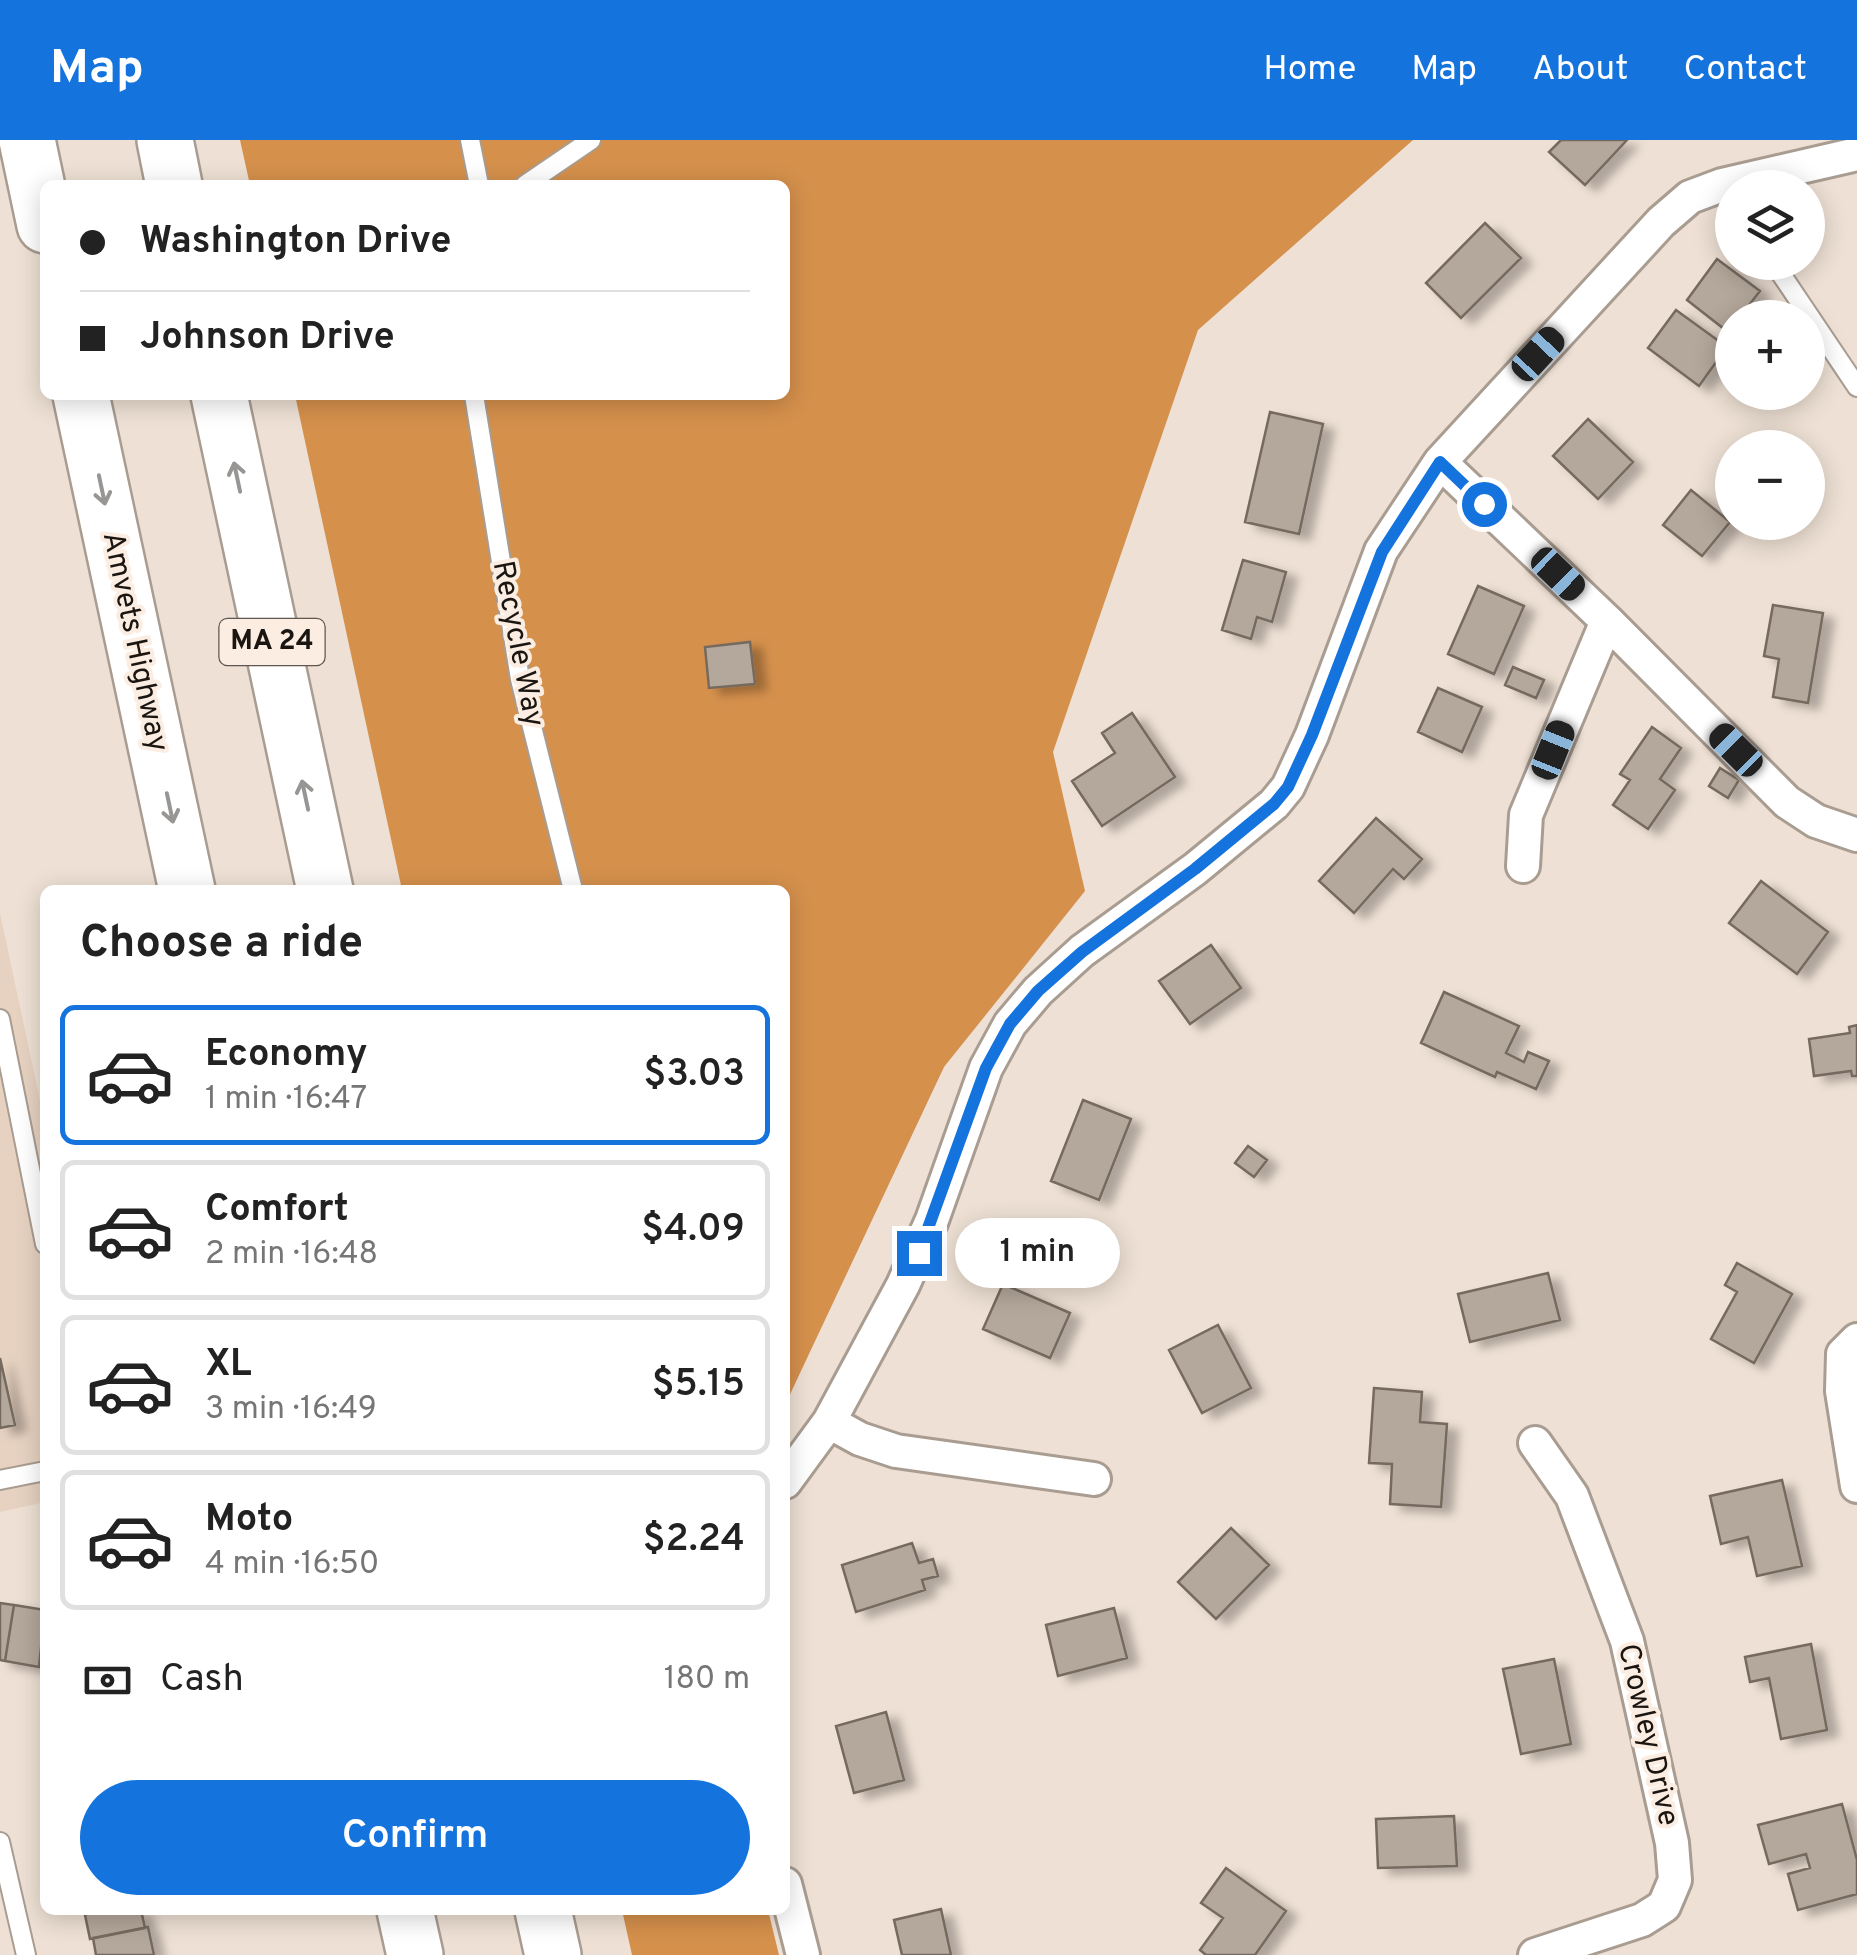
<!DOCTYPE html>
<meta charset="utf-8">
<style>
body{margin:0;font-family:Overpass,sans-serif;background:#f6f6f6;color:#222;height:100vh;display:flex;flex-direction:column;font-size:38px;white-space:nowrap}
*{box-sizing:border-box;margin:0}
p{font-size:32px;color:#767676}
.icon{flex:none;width:55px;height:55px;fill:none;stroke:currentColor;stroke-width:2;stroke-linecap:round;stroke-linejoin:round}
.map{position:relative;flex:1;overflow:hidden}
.side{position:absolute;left:40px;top:745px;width:750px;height:1030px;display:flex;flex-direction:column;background:#fff;border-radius:15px;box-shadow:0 5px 25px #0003}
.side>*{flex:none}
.top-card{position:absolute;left:40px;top:40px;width:750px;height:220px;border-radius:15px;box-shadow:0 5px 25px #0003;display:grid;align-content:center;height:220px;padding:0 40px;background:#fff}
.fabs{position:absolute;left:1715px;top:30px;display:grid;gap:20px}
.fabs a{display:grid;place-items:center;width:110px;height:110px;border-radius:50%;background:#fff;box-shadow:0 5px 25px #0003;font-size:50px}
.end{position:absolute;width:45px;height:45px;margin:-22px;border:12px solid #1473dc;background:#fff;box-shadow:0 0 0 5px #fff}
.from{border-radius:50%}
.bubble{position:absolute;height:70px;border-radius:35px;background:#fff;box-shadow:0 5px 25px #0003;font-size:32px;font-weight:600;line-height:70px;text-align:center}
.car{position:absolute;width:30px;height:60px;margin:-30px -15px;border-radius:12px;box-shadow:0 0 8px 2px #0007;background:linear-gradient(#222 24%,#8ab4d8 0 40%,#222 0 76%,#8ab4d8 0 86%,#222 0)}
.top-card b{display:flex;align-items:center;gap:35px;height:95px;font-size:38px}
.top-card b+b{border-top:2px solid #e0e0e0}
.top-card i{width:25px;height:25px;background:#222}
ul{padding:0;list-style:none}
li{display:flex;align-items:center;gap:30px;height:140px;margin:0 20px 15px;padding:0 20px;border:5px solid #e0e0e0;border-radius:15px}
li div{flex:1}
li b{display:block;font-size:38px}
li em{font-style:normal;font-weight:600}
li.current{border-color:#1473dc}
li>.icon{width:90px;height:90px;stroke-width:1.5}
h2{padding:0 40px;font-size:45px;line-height:120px}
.pay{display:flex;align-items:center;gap:25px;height:110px;padding:0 40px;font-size:38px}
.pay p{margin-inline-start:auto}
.button{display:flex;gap:20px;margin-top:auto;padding:20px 40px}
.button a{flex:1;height:115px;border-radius:60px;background:#1473dc;color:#fff;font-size:40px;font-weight:600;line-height:115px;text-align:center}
header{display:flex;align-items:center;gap:60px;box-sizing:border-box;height:140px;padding:0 50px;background:#1473dc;color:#fff}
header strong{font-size:48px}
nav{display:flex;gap:55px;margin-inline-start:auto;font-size:35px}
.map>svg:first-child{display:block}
.built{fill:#e7d2c1}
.forest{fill:#d5904c}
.building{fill:#b4a79b;stroke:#766a5f;stroke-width:2.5;filter:url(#shadow)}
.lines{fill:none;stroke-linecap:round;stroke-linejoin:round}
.lane-casing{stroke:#a99c91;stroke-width:22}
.street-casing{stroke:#a99c91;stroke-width:38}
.highway-casing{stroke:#a99c91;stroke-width:60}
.lane{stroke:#fff;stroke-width:18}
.street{stroke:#fff;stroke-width:32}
.highway{stroke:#fff;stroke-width:55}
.oneway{stroke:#989694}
.route{stroke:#1473dc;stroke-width:12}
.labels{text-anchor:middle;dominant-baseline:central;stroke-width:8;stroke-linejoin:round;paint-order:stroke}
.shield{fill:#fbede1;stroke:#5e564f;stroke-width:2.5}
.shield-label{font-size:28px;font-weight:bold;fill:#1a1511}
.street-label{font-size:30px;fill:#1a1511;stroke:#fbede1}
</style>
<header>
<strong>Map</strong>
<nav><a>Home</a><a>Map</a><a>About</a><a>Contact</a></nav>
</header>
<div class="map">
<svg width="1857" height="1815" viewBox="0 0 1857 1815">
<defs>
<filter id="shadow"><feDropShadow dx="11" dy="6" stdDeviation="5" flood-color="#0004"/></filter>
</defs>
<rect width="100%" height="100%" fill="#eee0d4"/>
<path class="built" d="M0 773 45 984V1362L0 1372Z"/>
<path class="forest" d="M240 0H1413L1198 190 1053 612 1085 751 944 927 785 1265V750H402L295 255H785V45H250Z
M622 1770H768L779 1815H632Z"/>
<path class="building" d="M1561 0H1627L1585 45 1549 12Z
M1485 83 1521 118 1461 178 1426 143Z
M1717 119 1760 151 1739 178H1732L1728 192 1687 160Z
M1676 170 1727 207 1699 246 1648 208Z
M1270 272 1323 284 1299 394 1245 382Z
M1588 279 1633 322 1598 359 1553 316Z
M1691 350 1730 382 1702 416 1663 385Z
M1243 420 1286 432 1272 482 1257 477 1251 499 1222 490Z
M1478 446 1524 466 1494 534 1448 514Z
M1773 465 1823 473 1808 563 1773 557 1779 519 1764 516Z
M750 502 755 544 709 548 705 507Z
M1513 527 1544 540 1536 558 1505 545Z
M1438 548 1482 567 1462 612 1418 592Z
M1132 573 1175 637 1102 686 1072 641 1115 613 1102 593Z
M1652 587 1681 608 1660 639 1675 650 1648 689 1613 665 1630 640 1620 634Z
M1720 628 1739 640 1728 658 1709 646Z
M1376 678 1422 719 1404 739 1393 729 1354 773 1319 741Z
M1761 741 1828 792 1797 834 1729 783Z
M1211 805 1241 848 1190 884 1159 841Z
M1444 852 1519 886 1506 913 1524 922 1528 912 1549 921 1536 949 1497 932 1495 937 1421 903Z
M1857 885V936H1852L1851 931 1814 936 1809 899 1850 893 1849 887Z
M1083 960 1131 979 1099 1060 1051 1041Z
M1248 1006 1267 1020 1254 1037 1235 1023Z
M1737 1123 1792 1154 1754 1223 1711 1199 1737 1152 1725 1145Z
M1548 1133 1560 1180 1470 1202 1458 1154Z
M1003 1144 1070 1173 1050 1218 983 1189Z
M1218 1185 1251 1248 1202 1273 1169 1210Z
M0 1218 15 1285 0 1288Z
M1374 1248 1422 1252 1420 1282 1447 1284 1441 1367 1390 1364 1392 1324 1369 1323Z
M1782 1340 1802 1426 1757 1436 1748 1397 1721 1404 1710 1356Z
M1231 1388 1269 1425 1216 1479 1178 1442Z
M912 1403 919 1423 933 1419 938 1436 922 1440 925 1450 856 1472 842 1425Z
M0 1463 14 1465 5 1521 0 1520Z
M14 1465 45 1470 39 1527 5 1521Z
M1114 1468 1127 1518 1058 1536 1046 1485Z
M1811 1504 1827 1590 1781 1599 1769 1538 1750 1542 1745 1517Z
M1554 1519 1571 1604 1521 1614 1503 1529Z
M886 1572 904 1640 854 1653 836 1586Z
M1842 1664 1857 1720V1754L1798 1770 1788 1734 1810 1728 1806 1714 1769 1724 1758 1685Z
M1454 1676 1457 1726 1378 1728 1376 1679Z
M1226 1728 1286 1771 1255 1815H1206L1200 1810 1223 1778 1201 1763Z
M941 1769 951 1815H902L894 1780Z
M84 1770H141L145 1788 90 1799Z
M148 1787 154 1815H96L93 1798Z"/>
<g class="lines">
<g class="lane-casing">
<path id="lane" d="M470 0 479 45
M525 45 591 0
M1773 122 1857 247
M474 255 520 539 573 750
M0 879 45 1104
M0 1340 45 1331
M0 1702 26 1815"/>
</g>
<g class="street-casing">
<path id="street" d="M1440 322 1607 481 1787 662 1816 681 1857 695
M1523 726 1526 675 1607 481
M1857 1200 1843 1214 1842 1251 1857 1346
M829 1282 860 1299 896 1311 1094 1339
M785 1342 829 1282 903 1145 932 1080 986 928 1010 884 1038 851 1082 811 1195 729 1274 664 1288 647 1312 595 1381 411 1440 322 1661 82 1690 57 1722 45 1857 14
M785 1744 803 1815
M1535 1815 1642 1780 1664 1766 1675 1740 1672 1703 1627 1501 1572 1356 1535 1303"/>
</g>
<g class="highway-casing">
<path id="highway" d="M27 0 45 85
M165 0 174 45
M81 255 187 750
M219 255 325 750
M405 1770 415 1815
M543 1770 553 1815"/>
</g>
<use href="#lane" class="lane"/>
<use href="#street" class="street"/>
<use href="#highway" class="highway"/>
</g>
<defs><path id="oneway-shaft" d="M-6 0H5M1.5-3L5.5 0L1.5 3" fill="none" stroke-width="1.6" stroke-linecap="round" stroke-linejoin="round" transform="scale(2.5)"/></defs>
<g class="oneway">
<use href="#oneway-shaft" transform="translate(237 337) rotate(-102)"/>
<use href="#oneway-shaft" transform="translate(102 350) rotate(78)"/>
<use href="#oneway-shaft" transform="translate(305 655) rotate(-102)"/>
<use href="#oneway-shaft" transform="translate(170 668) rotate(78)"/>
</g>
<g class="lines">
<path class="route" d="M919 1113 986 928 1010 884 1038 851 1082 812 1195 729 1274 664 1288 647 1312 595 1382 412 1440 322 1484 364"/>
</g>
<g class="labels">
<rect class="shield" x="219.5" y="479" width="105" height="46" rx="8"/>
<g class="shield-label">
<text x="272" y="502">MA 24</text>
</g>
<g class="street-label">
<text transform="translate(134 502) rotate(78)">Amvets Highway</text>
<text transform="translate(517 504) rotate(79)">Recycle Way</text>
<text transform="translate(1647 1595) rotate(77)">Crowley Drive</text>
</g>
</g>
</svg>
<div class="fabs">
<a><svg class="icon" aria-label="layers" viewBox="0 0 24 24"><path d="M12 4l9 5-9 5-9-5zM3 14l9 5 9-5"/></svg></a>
<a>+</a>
<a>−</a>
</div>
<i class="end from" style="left:1484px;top:364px"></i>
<i class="end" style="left:919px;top:1113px"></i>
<div class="bubble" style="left:955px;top:1078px;width:165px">1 min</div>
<i class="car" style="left:1538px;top:214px;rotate:43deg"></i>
<i class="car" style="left:1558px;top:434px;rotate:134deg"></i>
<i class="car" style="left:1553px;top:610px;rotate:22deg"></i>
<i class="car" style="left:1736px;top:610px;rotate:315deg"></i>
<div class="top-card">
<b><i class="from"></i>Washington Drive</b>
<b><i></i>Johnson Drive</b>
</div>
<section class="side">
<h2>Choose a ride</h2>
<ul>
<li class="current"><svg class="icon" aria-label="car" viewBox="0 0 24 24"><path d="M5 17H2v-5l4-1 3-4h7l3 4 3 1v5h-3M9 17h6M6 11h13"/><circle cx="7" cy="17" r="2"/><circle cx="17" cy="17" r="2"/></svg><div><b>Economy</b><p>1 min · 16:47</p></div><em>$3.03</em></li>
<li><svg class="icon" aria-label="car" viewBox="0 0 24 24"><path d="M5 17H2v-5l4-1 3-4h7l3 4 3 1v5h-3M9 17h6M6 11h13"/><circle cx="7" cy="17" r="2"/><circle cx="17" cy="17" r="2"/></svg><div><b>Comfort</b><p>2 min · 16:48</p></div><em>$4.09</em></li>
<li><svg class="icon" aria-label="car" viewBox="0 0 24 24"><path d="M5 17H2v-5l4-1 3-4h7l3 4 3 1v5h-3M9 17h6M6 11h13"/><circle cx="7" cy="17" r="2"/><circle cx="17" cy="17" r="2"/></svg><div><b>XL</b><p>3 min · 16:49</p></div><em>$5.15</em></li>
<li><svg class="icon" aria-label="car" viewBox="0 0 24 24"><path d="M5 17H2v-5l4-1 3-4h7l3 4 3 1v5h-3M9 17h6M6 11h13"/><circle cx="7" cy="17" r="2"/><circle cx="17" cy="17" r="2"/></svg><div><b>Moto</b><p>4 min · 16:50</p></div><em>$2.24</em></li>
</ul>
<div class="pay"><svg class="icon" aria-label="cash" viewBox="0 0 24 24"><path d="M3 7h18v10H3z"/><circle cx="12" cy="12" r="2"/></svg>Cash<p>180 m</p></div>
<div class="button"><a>Confirm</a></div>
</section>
</div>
